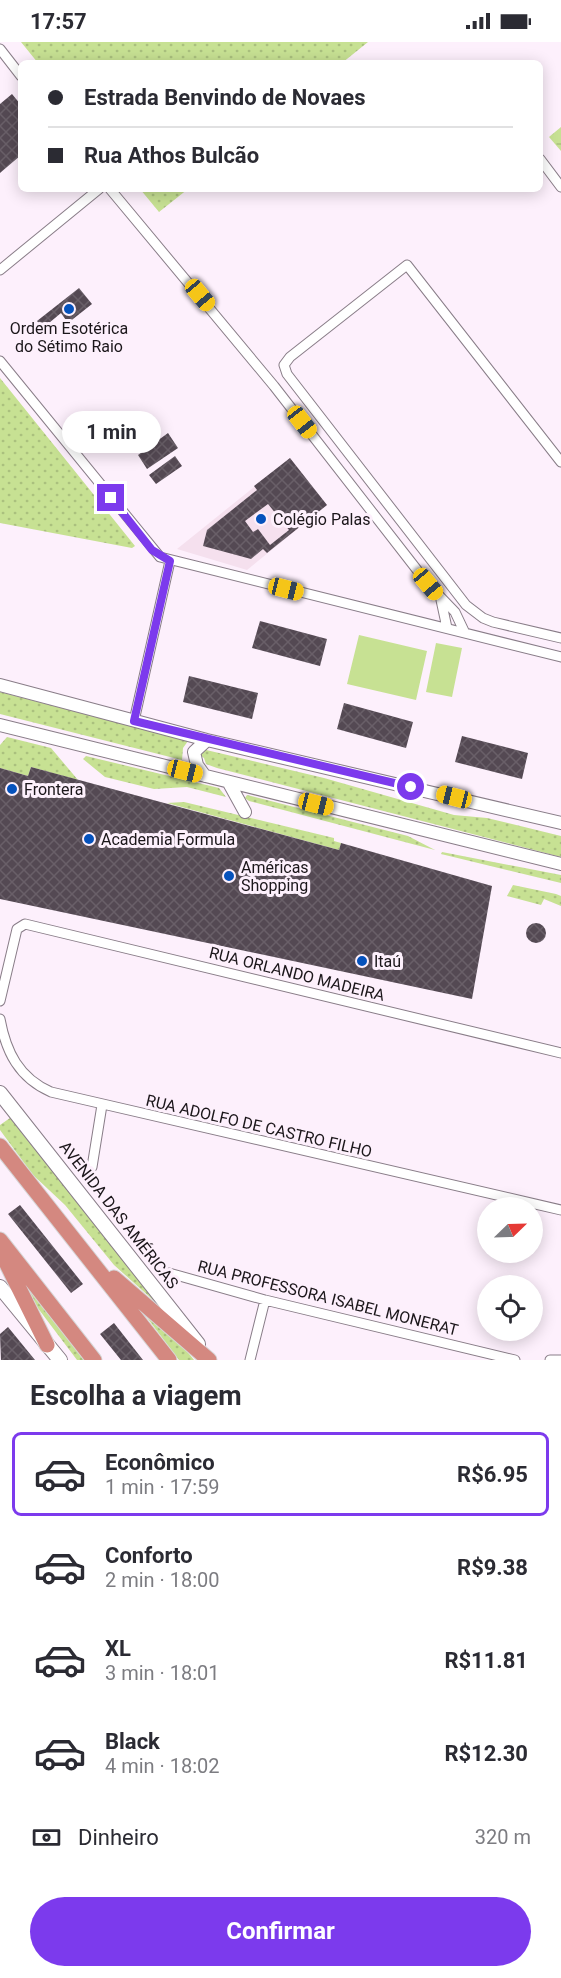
<!DOCTYPE html>
<html lang="pt">
<meta charset="utf-8">
<style>
body{margin:0;font-family:Roboto,sans-serif;background:#f7f7f7;color:#2b2b33;height:100vh;display:flex;flex-direction:column;font-size:22px;white-space:nowrap}
*{box-sizing:border-box;margin:0}
p{font-size:20px;color:#7c7c81}
.icon{flex:none;width:33px;height:33px;fill:none;stroke:currentColor;stroke-width:2;stroke-linecap:round;stroke-linejoin:round}
.map{position:relative;height:1318px;overflow:hidden}
.panel{display:flex;flex-direction:column;background:#fff;flex:1}
.panel>*{flex:none}
.guide{position:absolute;left:18px;top:18px;width:525px;height:132px;border-radius:9px;box-shadow:0 3px 15px #0003;display:grid;align-content:center;height:132px;padding:0 30px;background:#fff}
.needle{width:39px;rotate:67deg}
.fabs{position:absolute;left:477px;top:1155px;display:grid;gap:12px}
.fabs a{display:grid;place-items:center;width:66px;height:66px;border-radius:50%;background:#fff;box-shadow:0 3px 15px #0003;font-size:30px}
.end{position:absolute;width:27px;height:27px;margin:-14px;border:8px solid #7c3aed;background:#fff;box-shadow:0 0 0 3px #fff}
.from{border-radius:50%}
.bubble{position:absolute;height:42px;border-radius:21px;background:#fff;box-shadow:0 3px 15px #0003;font-size:20px;font-weight:700;line-height:42px;text-align:center}
.car{position:absolute;width:18px;height:36px;margin:-18px -9px;border-radius:8px;box-shadow:0 0 4px 2px #0007;background:linear-gradient(#f5c518 24%,#345 0 40%,#f5c518 0 76%,#345 0 86%,#f5c518 0)}
.guide b{display:flex;align-items:center;gap:21px;height:57px;font-size:22px}
.guide b+b{border-top:2px solid #e1e1e2}
.guide i{width:15px;height:15px;background:#2b2b33}
ul{padding:0;list-style:none}
li{display:flex;align-items:center;gap:18px;height:84px;margin:0 12px 9px;padding:0 18px;border:3px solid transparent;border-radius:9px}
li div{flex:1}
li b{display:block;font-size:22px}
li em{font-style:normal;font-weight:700}
li.current{border-color:#7c3aed}
li>.icon{width:54px;height:54px;stroke-width:1.5}
h2{padding:0 30px;font-size:27px;line-height:72px}
.pay{display:flex;align-items:center;gap:15px;height:66px;padding:0 30px;font-size:22px}
.pay p{margin-inline-start:auto}
.cta{display:flex;gap:12px;margin-top:auto;padding:12px 30px}
.cta a{flex:1;height:69px;border-radius:36px;background:#7c3aed;color:#fff;font-size:24px;font-weight:700;line-height:69px;text-align:center}
.status{display:flex;justify-content:space-between;align-items:center;height:42px;padding:0 30px;background:#fff;direction:ltr}
.status svg{height:16px;fill:currentColor}
.map>svg:first-child{display:block}
.education{fill:#f5e0ee}
.grass{fill:url(#grass-dots)}
.wetland{fill:url(#wetland-marsh)}
.garden{fill:#c7e193}
.building{fill:url(#building-cross-hatch);fill-rule:evenodd}
.lines{fill:none;stroke-linecap:round;stroke-linejoin:round}
.minor-casing{stroke:#897d88;stroke-width:11}
.tertiary-casing{stroke:#897d88;stroke-width:14}
.secondary-casing{stroke:#897d88;stroke-width:16}
.trunk-casing{stroke:#d6d5d6;stroke-width:17}
.minor{stroke:#fff;stroke-width:9}
.tertiary{stroke:#fff;stroke-width:12}
.secondary{stroke:#fff;stroke-width:14}
.trunk{stroke:#d48880;stroke-width:15}
.route{stroke:#7c3aed;stroke-width:8}
.poi-dot{fill:#0552bc;stroke:#fdf0fc;stroke-width:2}
.labels{text-anchor:middle;dominant-baseline:central;stroke-width:6;stroke-linejoin:round;paint-order:stroke}
.poi-label{font-size:16px;fill:#1b161a;stroke:#fdf0fc;text-anchor:start}
.street-label{font-size:16px;fill:#1b161a;stroke:#fdf0fc}
</style>
<div class="status"><b>17:57</b><svg viewBox="0 0 49 12"><path d="M0 12V9h3v3zM5 12V6h3v6zM10 12V3h3v9zM15 12V0h3v12zM26 1h20v11H26zM47 4h2v5h-2z"/></svg></div>
<div class="map">
<svg width="561" height="1318" viewBox="0 0 561 1318">
<defs>
<pattern id="grass-dots" width="8" height="8" patternUnits="userSpaceOnUse" patternTransform="scale(1.5)"><rect width="8" height="8" fill="#c7e193"/><path d="M2 2h.1M6 6h.1" fill="none" stroke="#aac07e" stroke-width="1.8" stroke-linecap="round"/></pattern>
<pattern id="wetland-marsh" width="20" height="14" patternUnits="userSpaceOnUse" patternTransform="scale(1.5)"><rect width="20" height="14" fill="#c7e193"/><path d="M1 5h8M5 5V1M11 12h8M15 12V8" fill="none" stroke="#aac07e"/></pattern>
<pattern id="building-cross-hatch" width="8" height="8" patternUnits="userSpaceOnUse" patternTransform="scale(1.5)"><rect width="8" height="8" fill="#544953"/><path d="M0 0l8 8M0 8l8-8" fill="none" stroke="#695f68"/></pattern>
</defs>
<rect width="100%" height="100%" fill="#fdf0fc"/>
<path class="education" d="M290 416 327 463 247 528 177 507Z"/>
<path class="grass" d="M21 0H368L342 21H38Z
M140 147H188L159 170Z
M0 336 135 504 132 506 0 481Z
M0 650 188 699 183 706 182 718 0 672Z
M7 695 51 706 78 738 31 725 28 734 0 726V703Z
M202 707 324 736 454 773 487 776 561 794V815L217 726 206 722 204 716 198 712Z
M86 714 219 746 226 755 187 745 154 747 105 735 83 717Z
M247 753 408 794 435 808 249 759 245 756Z
M184 760 334 796V799L341 801 339 808 167 761Z
M442 810 561 833V841L441 812Z
M513 843 556 852 561 854V864L544 857 541 863 507 854Z
M10 1076 162 1266 114 1223 65 1163 33 1133 0 1088V1083Z
M21 1231 89 1318H77L37 1265Z
M142 1269 182 1303 194 1318H179Z"/>
<path class="wetland" d="M561 85V109L549 95Z"/>
<path class="garden" d="M359 593 427 609 416 658 347 642Z
M436 601 462 606 452 655 426 650Z"/>
<path class="building" d="M12 52 21 63V113L0 131V62Z
M79 246 92 262 68 281 61 271 43 286 37 279Z
M168 391 178 406 147 427 138 413Z
M175 414 182 424 156 442 149 433Z
M290 416 327 463 267 511 263 507 251 517 203 504 207 488 257 448 254 444ZM268 462 289 488 270 503 258 487 253 490 245 479Z
M260 579 327 597 320 624 252 606Z
M189 634 258 651 252 677 183 660Z
M344 661 413 680 406 706 337 687Z
M462 694 528 711 522 737 455 720Z
M31 725 339 808 341 801 492 844 472 957 0 857V726L28 734Z
M526 891a10 10 0 1 1 20 0a10 10 0 1 1-20 0Z
M20 1163 83 1242 71 1251 8 1172Z
M114 1281 143 1318H121L100 1292Z
M8 1285 35 1318H1L0 1292Z"/>
<g class="lines">
<g class="minor-casing">
<path id="minor" d="M0 7 21 34
M540 117 561 145
M110 147 274 344 428 542 455 570 464 589
M0 228 99 147
M0 319 160 515 561 615
M561 420 407 223 290 315 284 323 287 332 466 563 483 576 493 580 561 596
M441 558 447 586
M134 679 170 519
M0 959 17 887 25 882 561 1011
M0 977C6 1010 19 1036 51 1050L561 1168
M92 1125 102 1063
M169 1231 265 1258 515 1318
M250 1318 265 1258
M550 1318H561"/>
</g>
<g class="tertiary-casing">
<path id="tertiary" d="M0 643 207 698 561 781
M0 683 561 822
M205 734 197 723 194 710 207 698
M229 741 245 770"/>
</g>
<g class="secondary-casing">
<path id="secondary" d="M0 1051 198 1302
M0 1245 60 1318"/>
</g>
<g class="trunk-casing">
<path id="trunk" d="M0 1104 169 1318
M0 1198 94 1318
M0 1208 47 1303
M114 1236 209 1318"/>
</g>
<use href="#minor" class="minor"/>
<use href="#tertiary" class="tertiary"/>
<use href="#secondary" class="secondary"/>
<use href="#trunk" class="trunk"/>
</g>
<g class="lines">
<path class="route" d="M111 456 152 508 170 519 134 679 411 745"/>
</g>
<g class="poi-dot">
<circle cx="69" cy="267" r="6"/>
<circle cx="261" cy="477" r="6"/>
<circle cx="12" cy="747" r="6"/>
<circle cx="89" cy="797" r="6"/>
<circle cx="229" cy="834" r="6"/>
<circle cx="362" cy="919" r="6"/>
</g>
<g class="labels">
<g class="poi-label">
<text x="69" y="286" text-anchor="middle">Ordem Esotérica<tspan x="69" dy="18">do Sétimo Raio</tspan></text>
<text x="273" y="477">Colégio Palas</text>
<text x="24" y="747">Frontera</text>
<text x="101" y="797">Academia Formula</text>
<text x="241" y="825">Américas<tspan x="241" dy="18">Shopping</tspan></text>
<text x="374" y="919">Itaú</text>
</g>
<g class="street-label">
<text transform="translate(297 932) rotate(14)">RUA ORLANDO MADEIRA</text>
<text transform="translate(259 1084) rotate(13)">RUA ADOLFO DE CASTRO FILHO</text>
<text transform="translate(119 1173) rotate(52)">AVENIDA DAS AMÉRICAS</text>
<text transform="translate(328 1256) rotate(14)">RUA PROFESSORA ISABEL MONERAT</text>
</g>
</g>
</svg>
<div class="fabs">
<a><svg class="needle" viewBox="-14 -14 28 28"><path d="M0-13l5 13h-10z" fill="#e53935"/><path d="M0 13l5-13h-10z" fill="#7c7c81"/></svg></a>
<a><svg class="icon" aria-label="locate" viewBox="0 0 24 24"><circle cx="12" cy="12" r="6"/><path d="M12 2v4M12 18v4M2 12h4M18 12h4"/></svg></a>
</div>
<i class="end from" style="left:411px;top:745px"></i>
<i class="end" style="left:111px;top:456px"></i>
<div class="bubble" style="left:62px;top:369px;width:99px">1 min</div>
<i class="car" style="left:200px;top:253px;rotate:140deg"></i>
<i class="car" style="left:302px;top:380px;rotate:142deg"></i>
<i class="car" style="left:428px;top:542px;rotate:140deg"></i>
<i class="car" style="left:286px;top:547px;rotate:104deg"></i>
<i class="car" style="left:185px;top:729px;rotate:104deg"></i>
<i class="car" style="left:454px;top:755px;rotate:284deg"></i>
<i class="car" style="left:316px;top:762px;rotate:104deg"></i>
<div class="guide">
<b><i class="from"></i>Estrada Benvindo de Novaes</b>
<b><i></i>Rua Athos Bulcão</b>
</div>
</div>
<section class="panel">
<h2>Escolha a viagem</h2>
<ul>
<li class="current"><svg class="icon" aria-label="car" viewBox="0 0 24 24"><path d="M5 17H2v-5l4-1 3-4h7l3 4 3 1v5h-3M9 17h6M6 11h13"/><circle cx="7" cy="17" r="2"/><circle cx="17" cy="17" r="2"/></svg><div><b>Econômico</b><p>1 min · 17:59</p></div><em>R$6.95</em></li>
<li><svg class="icon" aria-label="car" viewBox="0 0 24 24"><path d="M5 17H2v-5l4-1 3-4h7l3 4 3 1v5h-3M9 17h6M6 11h13"/><circle cx="7" cy="17" r="2"/><circle cx="17" cy="17" r="2"/></svg><div><b>Conforto</b><p>2 min · 18:00</p></div><em>R$9.38</em></li>
<li><svg class="icon" aria-label="car" viewBox="0 0 24 24"><path d="M5 17H2v-5l4-1 3-4h7l3 4 3 1v5h-3M9 17h6M6 11h13"/><circle cx="7" cy="17" r="2"/><circle cx="17" cy="17" r="2"/></svg><div><b>XL</b><p>3 min · 18:01</p></div><em>R$11.81</em></li>
<li><svg class="icon" aria-label="car" viewBox="0 0 24 24"><path d="M5 17H2v-5l4-1 3-4h7l3 4 3 1v5h-3M9 17h6M6 11h13"/><circle cx="7" cy="17" r="2"/><circle cx="17" cy="17" r="2"/></svg><div><b>Black</b><p>4 min · 18:02</p></div><em>R$12.30</em></li>
</ul>
<div class="pay"><svg class="icon" aria-label="cash" viewBox="0 0 24 24"><path d="M3 7h18v10H3z"/><circle cx="12" cy="12" r="2"/></svg>Dinheiro<p>320 m</p></div>
<div class="cta"><a>Confirmar</a></div>
</section>
